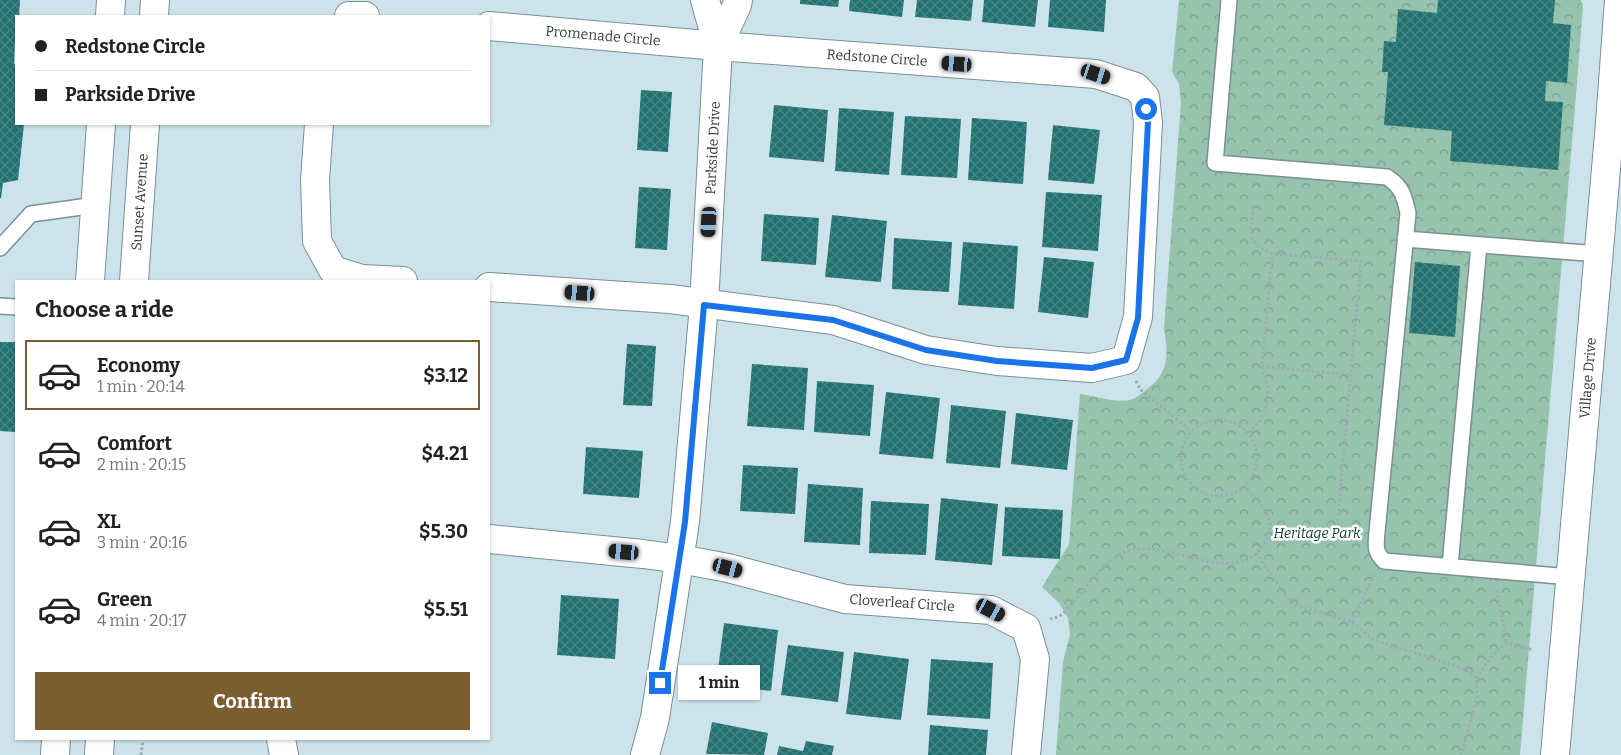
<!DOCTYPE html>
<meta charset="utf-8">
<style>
body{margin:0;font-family:Bitter,serif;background:#f6f6f6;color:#222;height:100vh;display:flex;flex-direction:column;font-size:19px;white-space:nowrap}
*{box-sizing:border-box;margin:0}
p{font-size:16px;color:#767676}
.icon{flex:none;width:28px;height:28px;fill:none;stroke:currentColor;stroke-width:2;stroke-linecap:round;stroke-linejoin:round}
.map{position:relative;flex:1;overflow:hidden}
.details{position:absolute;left:15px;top:280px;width:475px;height:460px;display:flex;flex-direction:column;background:#fff;border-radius:0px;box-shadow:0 1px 4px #0004}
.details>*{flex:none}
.guide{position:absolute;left:15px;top:15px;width:475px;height:110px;border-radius:0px;box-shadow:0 1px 4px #0004;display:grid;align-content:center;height:110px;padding:0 20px;background:#fff}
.end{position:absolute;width:22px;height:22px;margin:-11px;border:6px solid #1a73e8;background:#fff;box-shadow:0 0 0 2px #fff}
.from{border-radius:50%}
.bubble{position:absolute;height:35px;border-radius:0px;background:#fff;box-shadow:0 1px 4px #0004;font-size:16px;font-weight:700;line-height:35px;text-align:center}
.car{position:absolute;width:15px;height:30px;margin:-15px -8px;border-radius:6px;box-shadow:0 0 4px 1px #0007;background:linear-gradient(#222 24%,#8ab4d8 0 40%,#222 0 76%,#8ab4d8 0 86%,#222 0)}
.guide b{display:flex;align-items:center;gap:18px;height:48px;font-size:19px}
.guide b+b{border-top:1px solid #e0e0e0}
.guide i{width:12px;height:12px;background:#222}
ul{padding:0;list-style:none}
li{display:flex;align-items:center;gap:15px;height:70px;margin:0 10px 8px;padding:0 10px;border:2px solid transparent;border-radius:0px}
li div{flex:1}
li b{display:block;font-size:19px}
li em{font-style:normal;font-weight:700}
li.selected{border-color:#7a5e31}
li>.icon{width:45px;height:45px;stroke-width:1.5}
h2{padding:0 20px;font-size:22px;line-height:60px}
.primary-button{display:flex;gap:10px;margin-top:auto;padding:10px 20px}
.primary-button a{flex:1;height:58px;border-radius:0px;background:#7a5e31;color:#fff;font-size:20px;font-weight:700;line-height:58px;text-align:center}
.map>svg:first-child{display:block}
.park{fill:url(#park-crowns)}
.building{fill:url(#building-cross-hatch)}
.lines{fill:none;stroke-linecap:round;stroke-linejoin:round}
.service-casing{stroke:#7a8f96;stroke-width:18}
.minor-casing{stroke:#7a8f96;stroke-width:30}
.tertiary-casing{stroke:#7a8f96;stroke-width:30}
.secondary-casing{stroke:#7a8f96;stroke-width:30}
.path{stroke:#9badb3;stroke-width:3;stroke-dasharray:2.5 2.5;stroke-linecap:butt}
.service{stroke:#fff;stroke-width:15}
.minor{stroke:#fff;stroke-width:28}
.tertiary{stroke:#fff;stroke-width:28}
.secondary{stroke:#fff;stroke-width:28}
.route{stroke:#1a73e8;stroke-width:6}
.labels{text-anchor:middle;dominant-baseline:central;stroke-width:5;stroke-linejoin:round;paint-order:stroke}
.street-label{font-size:14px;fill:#343d40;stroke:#fff}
.park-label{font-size:14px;font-style:italic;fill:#114330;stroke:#fff}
</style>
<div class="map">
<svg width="1621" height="755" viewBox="0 0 1621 755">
<defs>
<pattern id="park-crowns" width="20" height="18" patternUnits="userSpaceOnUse" patternTransform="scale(1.25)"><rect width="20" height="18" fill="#96c3ad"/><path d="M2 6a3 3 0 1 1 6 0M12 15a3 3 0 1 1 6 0" fill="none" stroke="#7ba08e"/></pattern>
<pattern id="building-cross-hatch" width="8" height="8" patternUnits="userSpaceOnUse" patternTransform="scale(1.25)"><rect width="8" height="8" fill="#217270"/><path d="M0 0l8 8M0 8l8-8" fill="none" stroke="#498786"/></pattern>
</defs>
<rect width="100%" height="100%" fill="#cde3eb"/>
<path class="park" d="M1179 0H1581L1583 7 1577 83 1520 755H1056L1063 661 1070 635 1068 618 1059 603 1042 587 1069 544 1080 394C1095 396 1114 403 1130 400 1136 398 1141 394 1146 390 1170 373 1168 354 1164 328L1181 103 1179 84 1172 72Z"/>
<path class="building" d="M0 0H20L19 16H16L14 64H16V124H24L18 180 3 183 1 198H0Z
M800 0H839L838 7 800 4Z
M850 0H904L902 17 849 11Z
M917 0H973L971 21 915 17Z
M984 0H1038L1035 27 982 22Z
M1050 0H1106L1104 32 1048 27Z
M1438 0H1555L1553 23 1571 25 1567 83 1546 81 1545 101 1563 102 1558 170 1450 161 1452 131 1384 125 1388 72H1382L1384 41 1396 42 1398 9 1437 13Z
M641 90 672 92 668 152 637 150Z
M774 105 828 110 824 162 769 157Z
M839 108 894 112 889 175 835 171Z
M905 116 961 119 957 178 901 175Z
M972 118 1027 122 1023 184 968 180Z
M1053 125 1100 130 1094 184 1048 180Z
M639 187 671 189 667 250 635 248Z
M1046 192 1102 195 1098 251 1042 247Z
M764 214 819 218 816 265 761 261Z
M832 215 887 221 881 282 825 277Z
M894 238 952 242 949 292 892 289Z
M963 242 1018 246 1014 309 958 305Z
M1044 257 1094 262 1088 318 1038 312Z
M1415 262 1460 266 1455 337 1409 333Z
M0 342H16V432L0 431Z
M627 344 656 346 652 406 623 405Z
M752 364 808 368 804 430 747 426Z
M817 381 874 385 870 436 814 432Z
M886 392 940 398 933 459 879 454Z
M951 405 1006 411 1000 468 946 463Z
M1016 413 1073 420 1067 470 1011 464Z
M586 447 643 451 639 498 583 494Z
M743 465 798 468 795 514 740 511Z
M808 484 863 488 860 545 804 542Z
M941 498 998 504 992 565 935 560Z
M871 501 929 504 926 555 869 553Z
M1005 507 1063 510 1060 559 1002 556Z
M561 595 619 599 615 659 557 655Z
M724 623 778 630 771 691 716 685Z
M788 645 844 652 838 702 781 695Z
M854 652 909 659 901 720 846 714Z
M931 659 993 663 990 719 927 715Z
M712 722 768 733 764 755 706 754Z
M930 725 988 730 986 755H928Z
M806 741 834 746 832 755H777L779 746 803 751Z"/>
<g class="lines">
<g class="service-casing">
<path id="service" d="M1229 0 1215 163 1387 177C1402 187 1404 195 1408 213L1377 532C1376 545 1374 551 1384 561L1571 577
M1405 239 1599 254
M0 248 31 214 96 205
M0 306 16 307
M1450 566 1479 245"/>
</g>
<g class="minor-casing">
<path id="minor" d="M349 16H365
M489 26 718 46 1096 74 1136 87 1145 97 1148 122 1138 317 1126 360 1092 368 997 361 926 350 833 320 670 299 489 287
M718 46 737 5 738 0
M1610 123 1619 0
M319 124 315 180 317 241 333 270 362 279 403 281
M489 539 643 554 680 559 728 568 845 599 991 610 1026 628 1035 659 1026 755
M281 739 284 755
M645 755 655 718 685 522 704 305 718 46 705 0"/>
</g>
<g class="tertiary-casing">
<path id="tertiary" d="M1555 755 1610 123"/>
</g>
<g class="secondary-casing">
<path id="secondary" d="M110 16 111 0
M154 16 155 0
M90 281 101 124
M134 281 145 124
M55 755 56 739
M99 755 100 739"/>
</g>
<path class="path" d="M1253 207C1251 232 1245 242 1272 254L1361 261 1336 539 1357 541
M1262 366 1351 375
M1136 381 1141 390 1191 431
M1181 458a38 38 0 1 1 76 0a38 38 0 1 1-76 0Z
M1249 433 1260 420 1266 406 1268 391 1262 366 1272 254
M1256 553 1287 597 1296 605 1352 622 1374 640 1454 665 1466 670 1476 678 1477 698 1461 755
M1497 590 1506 643
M1050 619C1053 618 1058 617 1061 615 1066 612 1070 605 1074 601 1089 583 1104 561 1126 552 1166 535 1237 593 1266 541 1279 519 1259 502 1244 486
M1352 622 1374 575
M1476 678 1492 656 1506 643 1534 650
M141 755 143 739"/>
<use href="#service" class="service"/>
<use href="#minor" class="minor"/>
<use href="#tertiary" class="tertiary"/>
<use href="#secondary" class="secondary"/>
</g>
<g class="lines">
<path class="route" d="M660 683 685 522 704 305 833 320 926 350 997 361 1092 368 1126 360 1138 318 1148 122 1146 109"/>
</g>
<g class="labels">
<g class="street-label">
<text transform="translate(603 36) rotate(5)">Promenade Circle</text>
<text transform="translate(877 58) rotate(4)">Redstone Circle</text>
<text transform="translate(713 148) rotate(-87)">Parkside Drive</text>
<text transform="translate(140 202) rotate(-86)">Sunset Avenue</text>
<text transform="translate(1588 378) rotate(-85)">Village Drive</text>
<text transform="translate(902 603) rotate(4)">Cloverleaf Circle</text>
</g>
<g class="park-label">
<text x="1317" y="533">Heritage Park</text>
</g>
</g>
</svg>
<i class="end from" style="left:1146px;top:109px"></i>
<i class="end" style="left:660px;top:683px"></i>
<div class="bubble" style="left:678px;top:665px;width:82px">1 min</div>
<i class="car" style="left:957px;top:64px;rotate:274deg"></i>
<i class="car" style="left:1096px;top:74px;rotate:108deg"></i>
<i class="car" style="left:709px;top:222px;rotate:183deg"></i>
<i class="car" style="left:580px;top:293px;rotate:274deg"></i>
<i class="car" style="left:624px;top:552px;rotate:275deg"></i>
<i class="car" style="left:728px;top:568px;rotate:105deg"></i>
<i class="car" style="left:991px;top:610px;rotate:118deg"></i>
<div class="guide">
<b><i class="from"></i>Redstone Circle</b>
<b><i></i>Parkside Drive</b>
</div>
<section class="details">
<h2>Choose a ride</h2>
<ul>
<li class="selected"><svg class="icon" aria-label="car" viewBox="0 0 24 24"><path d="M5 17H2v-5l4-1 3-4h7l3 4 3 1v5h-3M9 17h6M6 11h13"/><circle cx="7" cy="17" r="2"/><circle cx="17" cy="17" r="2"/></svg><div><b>Economy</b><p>1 min · 20:14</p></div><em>$3.12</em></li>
<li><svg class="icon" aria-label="car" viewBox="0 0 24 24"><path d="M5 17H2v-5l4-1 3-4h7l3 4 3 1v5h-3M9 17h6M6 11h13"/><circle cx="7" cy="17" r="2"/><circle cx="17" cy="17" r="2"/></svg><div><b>Comfort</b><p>2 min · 20:15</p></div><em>$4.21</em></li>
<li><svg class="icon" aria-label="car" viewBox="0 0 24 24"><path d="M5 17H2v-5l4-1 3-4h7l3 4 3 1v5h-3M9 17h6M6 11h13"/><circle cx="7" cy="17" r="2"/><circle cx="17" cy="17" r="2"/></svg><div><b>XL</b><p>3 min · 20:16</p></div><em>$5.30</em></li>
<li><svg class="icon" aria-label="car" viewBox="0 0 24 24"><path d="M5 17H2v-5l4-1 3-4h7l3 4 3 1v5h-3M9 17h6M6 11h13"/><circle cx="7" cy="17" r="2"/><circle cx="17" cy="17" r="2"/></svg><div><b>Green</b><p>4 min · 20:17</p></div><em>$5.51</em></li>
</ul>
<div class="primary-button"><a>Confirm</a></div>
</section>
</div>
